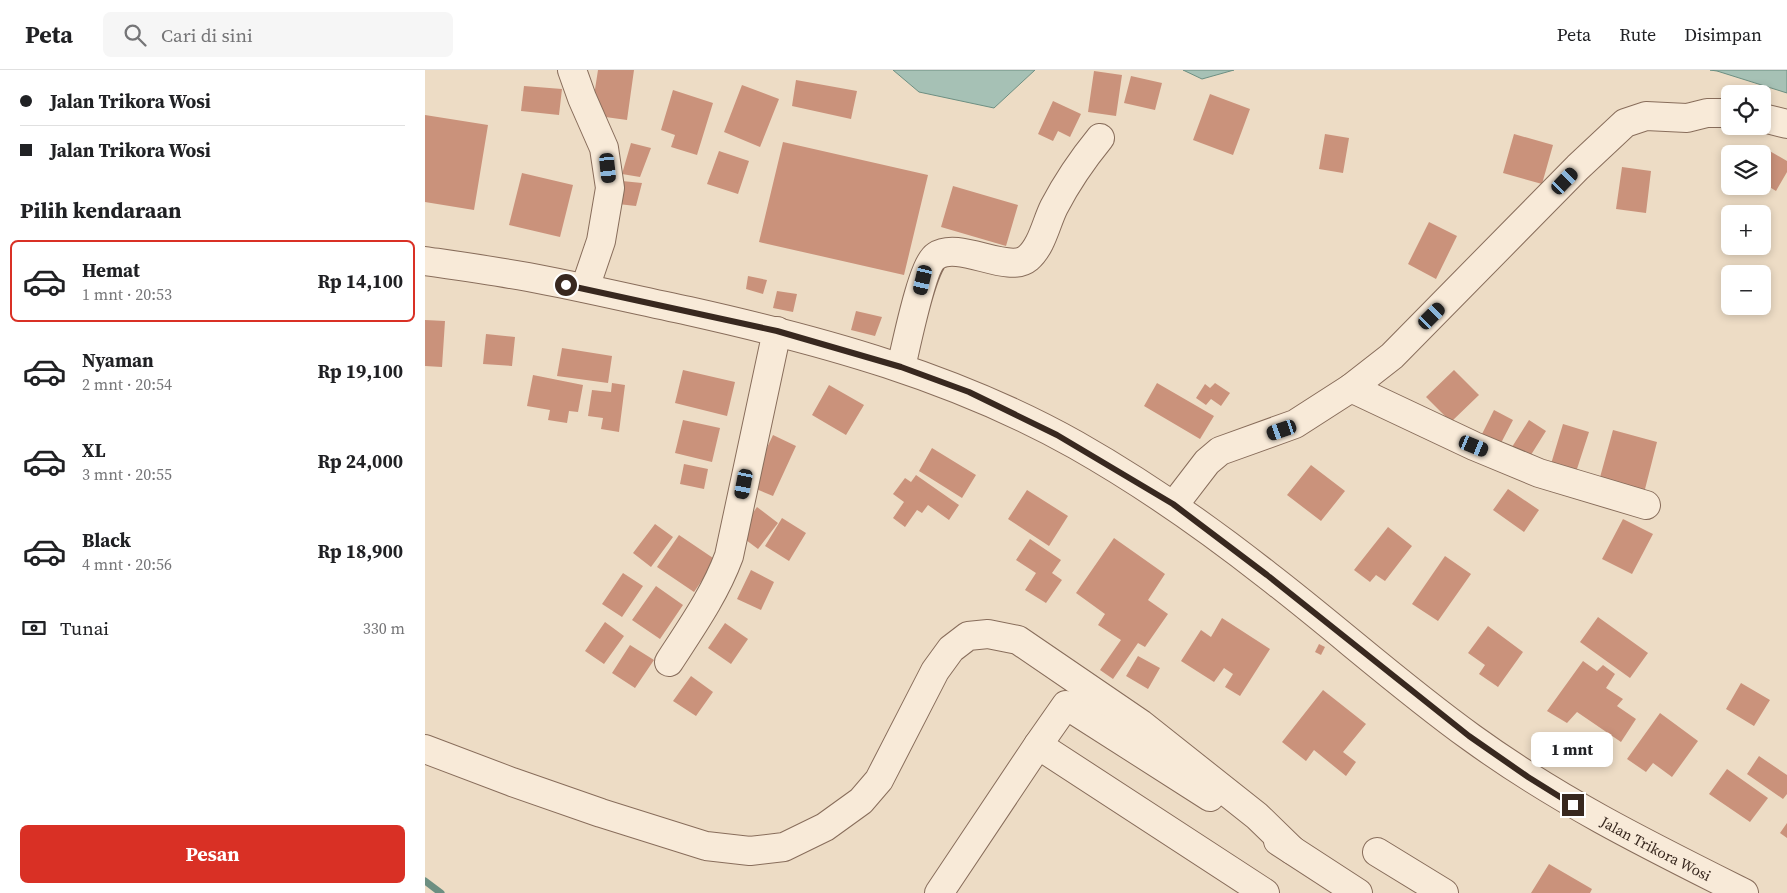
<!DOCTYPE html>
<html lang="id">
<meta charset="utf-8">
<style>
body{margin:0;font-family:"Source Serif 4",serif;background:#f6f6f6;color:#202124;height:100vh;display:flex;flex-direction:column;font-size:19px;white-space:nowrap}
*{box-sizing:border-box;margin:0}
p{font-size:16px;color:#757577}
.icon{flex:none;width:28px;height:28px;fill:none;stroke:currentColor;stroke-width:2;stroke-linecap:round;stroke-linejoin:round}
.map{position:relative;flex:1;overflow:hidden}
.panel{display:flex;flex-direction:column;background:#fff;width:425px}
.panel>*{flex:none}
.hud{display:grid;align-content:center;height:110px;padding:0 20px;background:#fff}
.tools{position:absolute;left:1296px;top:15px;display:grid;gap:10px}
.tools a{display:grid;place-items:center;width:50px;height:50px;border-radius:8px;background:#fff;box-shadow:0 2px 8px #0003;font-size:25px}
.end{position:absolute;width:22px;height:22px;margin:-11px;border:6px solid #38281f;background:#fff;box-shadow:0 0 0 2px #fff}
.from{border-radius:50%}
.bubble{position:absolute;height:35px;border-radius:8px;background:#fff;box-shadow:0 2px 8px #0003;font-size:16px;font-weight:700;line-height:35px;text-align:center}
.car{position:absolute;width:15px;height:30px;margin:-15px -8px;border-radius:6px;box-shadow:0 0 4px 1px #0007;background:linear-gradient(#222 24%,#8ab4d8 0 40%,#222 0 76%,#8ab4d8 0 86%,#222 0)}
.hud b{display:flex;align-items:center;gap:18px;height:48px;font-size:19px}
.hud b+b{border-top:1px solid #e0e0e0}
.hud i{width:12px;height:12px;background:#202124}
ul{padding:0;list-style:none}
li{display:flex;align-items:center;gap:15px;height:82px;margin:0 10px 8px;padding:0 10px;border:2px solid transparent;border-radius:8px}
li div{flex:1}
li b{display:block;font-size:19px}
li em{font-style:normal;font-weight:700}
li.active{border-color:#d93025}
li>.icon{width:45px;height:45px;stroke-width:1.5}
h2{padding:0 20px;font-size:22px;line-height:60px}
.pay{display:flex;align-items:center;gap:12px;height:55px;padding:0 20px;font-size:19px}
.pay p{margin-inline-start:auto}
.button{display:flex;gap:10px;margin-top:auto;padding:10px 20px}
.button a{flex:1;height:58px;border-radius:8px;background:#d93025;color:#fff;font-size:20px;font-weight:700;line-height:58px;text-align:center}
header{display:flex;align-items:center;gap:30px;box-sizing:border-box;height:70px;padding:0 25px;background:#fff;border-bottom:1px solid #e0e0e0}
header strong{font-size:24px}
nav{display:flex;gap:28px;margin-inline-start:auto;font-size:18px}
.search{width:350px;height:45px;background:#f6f6f6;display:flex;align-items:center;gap:12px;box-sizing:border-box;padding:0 18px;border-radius:8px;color:#757577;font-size:19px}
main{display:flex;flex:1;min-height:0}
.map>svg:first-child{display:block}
.water{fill:#a6c1b5;stroke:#6d8f82}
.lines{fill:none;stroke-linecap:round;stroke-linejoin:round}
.stream{stroke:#6d8f82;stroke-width:7}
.building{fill:#ca927b}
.minor-casing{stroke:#886d5b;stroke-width:30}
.minor{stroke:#f8ead8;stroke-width:28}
.route{stroke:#38281f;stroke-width:6}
.labels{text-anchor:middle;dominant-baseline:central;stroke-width:5;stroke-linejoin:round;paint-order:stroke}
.street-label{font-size:15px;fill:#38281f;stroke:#f5e7d4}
</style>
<header>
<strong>Peta</strong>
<div class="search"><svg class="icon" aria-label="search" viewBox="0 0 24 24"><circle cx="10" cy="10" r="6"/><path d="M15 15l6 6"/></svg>Cari di sini</div>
<nav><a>Peta</a><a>Rute</a><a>Disimpan</a></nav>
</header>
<main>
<section class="panel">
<div class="hud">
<b><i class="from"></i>Jalan Trikora Wosi</b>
<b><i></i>Jalan Trikora Wosi</b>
</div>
<h2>Pilih kendaraan</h2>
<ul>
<li class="active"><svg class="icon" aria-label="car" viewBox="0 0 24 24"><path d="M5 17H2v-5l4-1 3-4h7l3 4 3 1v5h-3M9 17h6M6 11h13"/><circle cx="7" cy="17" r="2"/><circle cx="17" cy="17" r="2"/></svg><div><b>Hemat</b><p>1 mnt · 20:53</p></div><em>Rp 14,100</em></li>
<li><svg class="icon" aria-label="car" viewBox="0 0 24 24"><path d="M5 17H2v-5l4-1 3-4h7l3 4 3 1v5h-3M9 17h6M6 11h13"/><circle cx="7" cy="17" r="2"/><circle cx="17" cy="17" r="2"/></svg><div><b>Nyaman</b><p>2 mnt · 20:54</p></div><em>Rp 19,100</em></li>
<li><svg class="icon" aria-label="car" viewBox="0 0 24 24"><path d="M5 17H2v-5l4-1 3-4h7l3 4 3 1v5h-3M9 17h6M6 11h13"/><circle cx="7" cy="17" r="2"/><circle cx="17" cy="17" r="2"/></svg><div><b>XL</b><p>3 mnt · 20:55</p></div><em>Rp 24,000</em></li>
<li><svg class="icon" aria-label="car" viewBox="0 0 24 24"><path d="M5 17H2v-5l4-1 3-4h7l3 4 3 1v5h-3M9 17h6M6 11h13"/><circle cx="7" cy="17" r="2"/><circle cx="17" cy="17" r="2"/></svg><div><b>Black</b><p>4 mnt · 20:56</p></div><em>Rp 18,900</em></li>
</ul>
<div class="pay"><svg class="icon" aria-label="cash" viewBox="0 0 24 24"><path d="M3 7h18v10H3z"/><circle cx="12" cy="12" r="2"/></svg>Tunai<p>330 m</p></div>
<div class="button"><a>Pesan</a></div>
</section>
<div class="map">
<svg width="1362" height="823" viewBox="0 0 1362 823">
<rect width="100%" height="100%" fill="#eddcc5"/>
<path class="water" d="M468 0H610L569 38 494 22Z
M758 0H809L777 9Z
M1285 0H1362V23L1292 1Z"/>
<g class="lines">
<path class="stream" d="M0 811 16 823"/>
</g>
<path class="building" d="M173 0H209L202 50 166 45Z
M669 1 697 5 691 46 663 42Z
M706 6 737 13 730 40 699 33Z
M371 10 432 21 426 49 367 36Z
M317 15 354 29 335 77 299 62Z
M99 16 137 19 134 45 96 41Z
M248 20 288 33 272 85 246 77 250 65 236 60Z
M785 24 825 39 808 85 768 70Z
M628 31 656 44 645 67 633 61 628 71 613 64Z
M0 45 63 55 49 140 0 132Z
M900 64 924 68 918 103 894 99Z
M1089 64 1128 75 1117 114 1078 103Z
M358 72 503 105 479 205 334 172Z
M206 73 226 78 215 107 197 104Z
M1336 76 1362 91V102L1351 121 1338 113V84H1331Z
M294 81 324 91 313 124 282 114Z
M1197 97 1226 101 1221 143 1191 139Z
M97 103 148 115 135 167 84 155Z
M197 111 217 113 211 136 193 134Z
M528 116 593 135 581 176 516 157Z
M1004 152 1032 166 1011 209 983 194Z
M323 206 342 210 338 224 321 219Z
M352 221 372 224 368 242 348 238Z
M431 241 457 247 450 266 426 260Z
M0 250 20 251 17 297 0 296Z
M61 264 90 267 87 296 58 294Z
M137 278 187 286 183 313 132 306Z
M258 300 310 312 302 346 250 333Z
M1029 300 1054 325 1026 352 1001 327Z
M108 305 158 315 153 342 144 341 142 353 123 350 125 340 102 336Z
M187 313 200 315 194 362 176 359 178 348 163 346 167 320 186 322Z
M732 313 789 346 775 369 719 336Z
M790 313 805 323 796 336 786 329 781 335 771 328 780 314 785 318Z
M404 315 439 335 421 365 387 345Z
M1069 340 1088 350 1076 373 1057 364Z
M258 350 295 358 287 392 250 383Z
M1104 350 1121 361 1104 388 1087 377Z
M1138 354 1164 362 1151 402 1126 394Z
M1188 360 1232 372 1219 423 1174 411Z
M348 365 371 376 348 426 324 416Z
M507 378 551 405 537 428 494 401Z
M259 394 283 399 279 419 255 414Z
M886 395 920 421 896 451 862 425Z
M491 405 534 435 524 450 503 435 497 443 492 440 480 457 468 448 479 432 468 424 480 408 486 412Z
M1083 419 1114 440 1099 462 1068 440Z
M602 420 643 446 624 476 583 449Z
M332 437 353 453 333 479 313 464Z
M357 448 381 463 364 491 340 476Z
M1198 449 1228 464 1207 504 1177 489Z
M230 454 248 467 226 497 208 483Z
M963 457 987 476 960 511 951 505 945 512 929 500Z
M254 465 291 490 269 522 232 497Z
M689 468 740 504 723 530 743 544 720 577 713 573 688 609 675 600 696 570 673 555 680 544 651 523Z
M605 469 636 490 627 503 637 510 621 533 600 520 611 503 591 490Z
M1020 486 1046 504 1013 551 987 534Z
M326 500 349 512 336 540 312 529Z
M198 503 218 516 197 547 177 534Z
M231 516 258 535 235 569 207 550Z
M1173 547 1223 583 1205 608 1155 572Z
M797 548 845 579 815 626 800 617 808 604 799 598 789 612 756 591 776 560 786 567Z
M180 552 199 566 179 594 160 581Z
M300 553 323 569 306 594 283 578Z
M1063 556 1098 582 1073 617 1054 604 1060 595 1043 583Z
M894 574 900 577 896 585 890 582Z
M205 575 229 590 210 618 187 603Z
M713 586 735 598 723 619 701 606Z
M1158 591 1172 601 1178 595 1190 604 1181 618 1198 629 1192 636 1211 649 1196 672 1152 642 1142 653 1122 641Z
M266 606 288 622 271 646 248 631Z
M1316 613 1345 630 1329 656 1301 639Z
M898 620 941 654 918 682 931 692 921 706 889 680 881 691 857 672Z
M1235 643 1273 671 1247 707 1228 693 1221 702 1202 689Z
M1334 686 1362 705V724L1358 729 1322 704Z
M1302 699 1343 728 1325 752 1284 724Z
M1362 753V768L1355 763Z
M1124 794 1167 819 1165 823H1106Z"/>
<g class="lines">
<g class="minor-casing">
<g id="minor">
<path d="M147 0 157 28 179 78 185 118 176 171 160 218"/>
<path d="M1338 48 1362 54"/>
<path id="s1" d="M0 191C34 196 69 201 103 207 157 217 211 230 264 241 398 271 530 307 651 375 718 413 781 457 842 505 911 558 976 617 1047 668 1134 731 1223 775 1319 823"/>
<path d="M476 297C481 277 497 195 511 186 534 170 583 205 603 188 617 176 621 153 629 137 642 112 657 90 675 68"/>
<path d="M926 318 967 286 1153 97 1200 53 1221 46 1262 48 1282 43H1305"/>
<path d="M749 435 782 392 795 381 870 354 926 318 1049 376 1114 403 1221 435"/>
<path d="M244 592C266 558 290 524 304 486L352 261"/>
<path d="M613 675 641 635 785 727"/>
<path d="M0 679 87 712 176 743 281 776 325 781 359 777 400 757 436 731 454 710 510 601 526 579 543 566 563 564 593 570 716 654 832 746 867 780"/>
<path d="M853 771 933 823"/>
<path d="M952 782 1019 823"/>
<path d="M514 823 613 675 840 823"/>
</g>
</g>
<use href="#minor" class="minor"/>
</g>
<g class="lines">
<path class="route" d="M141 215 352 261 476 297 544 322 632 365 748 434 842 505 1044 666 1103 707 1148 735"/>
</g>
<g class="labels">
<g class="street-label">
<text stroke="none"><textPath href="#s1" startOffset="1388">Jalan Trikora Wosi</textPath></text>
</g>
</g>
</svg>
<div class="tools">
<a><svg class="icon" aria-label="locate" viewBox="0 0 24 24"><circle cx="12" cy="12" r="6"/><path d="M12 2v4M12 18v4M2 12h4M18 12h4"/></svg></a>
<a><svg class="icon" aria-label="layers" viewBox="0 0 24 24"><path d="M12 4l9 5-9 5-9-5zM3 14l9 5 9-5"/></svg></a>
<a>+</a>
<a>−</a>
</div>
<i class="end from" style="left:141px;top:215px"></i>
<i class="end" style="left:1148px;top:735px"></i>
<div class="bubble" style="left:1106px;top:662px;width:82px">1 mnt</div>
<i class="car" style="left:183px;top:98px;rotate:174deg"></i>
<i class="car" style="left:1140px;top:111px;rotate:44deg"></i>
<i class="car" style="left:498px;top:210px;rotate:193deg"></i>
<i class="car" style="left:1007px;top:246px;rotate:45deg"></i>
<i class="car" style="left:857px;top:360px;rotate:251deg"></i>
<i class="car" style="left:1049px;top:376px;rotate:112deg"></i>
<i class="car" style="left:319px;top:414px;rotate:191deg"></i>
</div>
</main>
